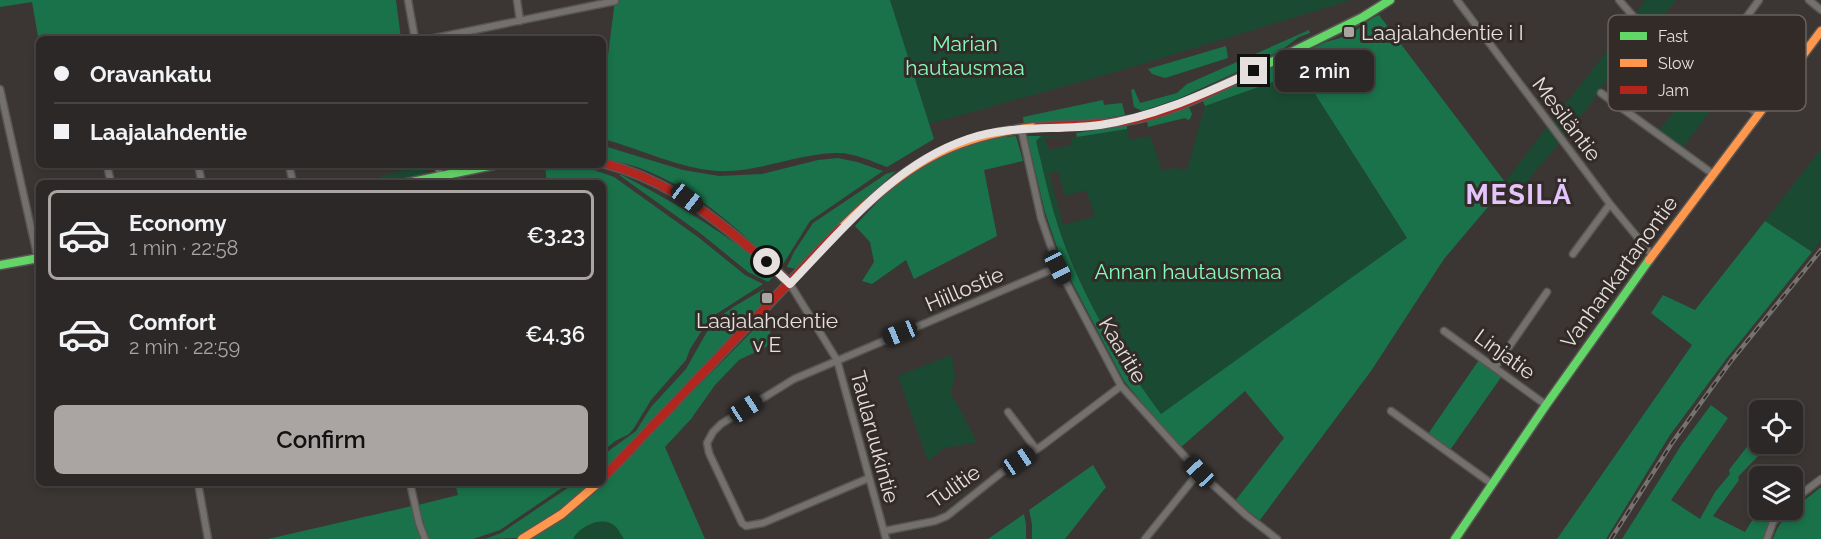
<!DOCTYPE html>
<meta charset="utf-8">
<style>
body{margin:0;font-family:Raleway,sans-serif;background:#34302f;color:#f1f3f6;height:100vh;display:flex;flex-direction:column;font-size:22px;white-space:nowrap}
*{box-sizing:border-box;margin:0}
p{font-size:20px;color:#a6a6a7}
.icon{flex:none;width:33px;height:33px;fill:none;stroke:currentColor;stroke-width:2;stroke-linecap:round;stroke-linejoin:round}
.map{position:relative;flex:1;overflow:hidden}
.drawer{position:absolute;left:36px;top:180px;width:570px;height:306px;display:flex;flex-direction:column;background:#2c2827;border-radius:9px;box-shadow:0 3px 9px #0003,0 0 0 2px #484444}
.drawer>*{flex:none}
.hud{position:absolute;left:36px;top:36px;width:570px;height:132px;border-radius:9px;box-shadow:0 3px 9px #0003,0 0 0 2px #484444;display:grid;align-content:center;height:132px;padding:0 18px;background:#2c2827}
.tools{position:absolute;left:1749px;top:400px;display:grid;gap:12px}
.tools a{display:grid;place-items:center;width:54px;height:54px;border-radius:9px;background:#2c2827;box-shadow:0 3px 9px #0003,0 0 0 2px #484444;font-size:30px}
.end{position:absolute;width:27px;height:27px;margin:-14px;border:8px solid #e5dfdd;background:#111;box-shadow:0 0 0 3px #111}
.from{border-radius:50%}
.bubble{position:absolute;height:42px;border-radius:9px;background:#2c2827;box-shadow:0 3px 9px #0003,0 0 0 2px #484444;font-size:20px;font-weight:600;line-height:42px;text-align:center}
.car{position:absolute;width:18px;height:36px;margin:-18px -9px;border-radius:8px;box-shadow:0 0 4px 2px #0007;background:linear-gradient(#222 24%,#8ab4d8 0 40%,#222 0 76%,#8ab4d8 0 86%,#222 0)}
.hud b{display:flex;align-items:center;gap:21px;height:57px;font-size:22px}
.hud b+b{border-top:2px solid #484444}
.hud i{width:15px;height:15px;background:#f1f3f6}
ul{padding:10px 0 0;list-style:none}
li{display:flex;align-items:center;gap:18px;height:90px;margin:0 12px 9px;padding:0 6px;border:3px solid transparent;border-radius:9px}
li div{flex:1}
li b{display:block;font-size:22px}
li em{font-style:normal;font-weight:600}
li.on{border-color:#aaa4a2}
li>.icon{width:54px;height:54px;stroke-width:1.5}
.primary-button{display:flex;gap:12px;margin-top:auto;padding:12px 18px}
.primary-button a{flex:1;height:69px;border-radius:9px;background:#aaa4a2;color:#111;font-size:24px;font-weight:600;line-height:69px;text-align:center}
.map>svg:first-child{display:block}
.green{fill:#1a4b32;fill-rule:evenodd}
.forest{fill:#19724a}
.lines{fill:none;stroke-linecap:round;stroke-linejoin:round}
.street-casing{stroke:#585553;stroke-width:9}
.fast-casing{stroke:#585553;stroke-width:11}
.slow-casing{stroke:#585553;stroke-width:11}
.jam-casing{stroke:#585553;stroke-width:11}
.street{stroke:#73706e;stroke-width:6}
.fast{stroke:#63d668;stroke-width:8}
.slow{stroke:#ff974d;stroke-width:8}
.jam{stroke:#b3261e;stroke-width:8}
.rail-casing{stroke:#767270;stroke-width:4.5}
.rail{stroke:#332b27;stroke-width:2;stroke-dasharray:7;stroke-linecap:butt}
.route{stroke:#e5dfdd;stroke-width:8}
.poi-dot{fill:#aaa4a2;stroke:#332b27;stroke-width:2}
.labels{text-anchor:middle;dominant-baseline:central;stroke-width:6;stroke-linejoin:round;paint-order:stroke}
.poi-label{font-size:21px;fill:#e5dfdd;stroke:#332b27;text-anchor:start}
.park-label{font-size:21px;fill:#83fdbb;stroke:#332b27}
.street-label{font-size:21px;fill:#e5dfdd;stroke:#332b27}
.district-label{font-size:27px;font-weight:bold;letter-spacing:1.5px;fill:#e3c5fb;stroke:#332b27}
.key{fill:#332b27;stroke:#68615e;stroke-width:1.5}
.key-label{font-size:16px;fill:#e5dfdd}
</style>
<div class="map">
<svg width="1821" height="539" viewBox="0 0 1821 539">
<rect width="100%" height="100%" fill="#3b3634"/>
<path class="green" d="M890 0H1351L1119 71 929 124Z
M1645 0H1676L1654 28 1636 14Z
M1627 26 1615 68 1588 107 1563 138 1552 121Z
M1301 72 1407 239 1161 414C1116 354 1075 285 1054 212 1047 189 1042 165 1036 141L1041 136 1077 137 1127 129 1130 140 1150 136 1162 171 1175 168 1187 170 1205 106ZM1045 138H1070L1072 145 1048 150ZM1058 171 1065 196 1086 190 1095 216 1063 225 1049 173Z
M1704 76 1725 92 1682 148 1658 131Z
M1548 126 1560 142 1532 175 1524 193 1505 182Z
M1821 149V240L1812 252 1765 221Z
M425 166 427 174 386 183 381 176Z
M951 355 955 375 951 393 977 442 944 448 928 461 898 376Z
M603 502 642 539H538Z"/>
<path class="forest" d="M0 0H396L401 39H39V42L32 2 0 7Z
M615 0H890L934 139 887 167C871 161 853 152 835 153 795 154 758 173 717 171 678 168 641 149 603 139V95Z
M1379 15 1505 182 1493 201 1444 259 1371 371 1260 520 1235 501 1284 438 1245 391 1180 448 1124 381 1063 265 1045 212 1027 136H1041L1036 141C1042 165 1047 189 1054 213 1075 285 1116 354 1161 414L1407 238 1301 72 1205 106 1202 99 1326 42C1337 39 1349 36 1358 29 1366 23 1369 19 1379 15Z
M1309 30 1310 33 1299 37 1283 49 1248 67 1178 99 1142 111 1134 107 1131 90 1134 89 1140 103 1177 93 1187 84Z
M1226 46 1228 58 1165 78 1152 74 1148 69Z
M1103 100 1104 105 1122 103 1125 115 1079 122 1024 126 1023 117Z
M1189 107 1192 114 1190 119 1188 120 1185 118 1148 127 1147 121Z
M1127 125V129L1077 137 1076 133Z
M1016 136 1023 161 984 170 997 236 914 279 906 260 872 284 862 281 874 262 870 242 855 226C887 190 923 157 970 143 985 138 1001 137 1016 136Z
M604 146 683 170 719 176 762 174 818 160 838 158 857 162 883 171 810 221 780 269C731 222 673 168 603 159Z
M556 165 591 169 614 177 698 237 745 275 763 284 710 318 690 349 686 360 651 400 634 428 629 434 615 441 603 451V183H547L545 166Z
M896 171 796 269 787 267 794 252 813 223 886 174Z
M619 175H622C676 203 728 235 776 274L768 282 748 272 700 233Z
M1765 221 1812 252 1727 358 1670 435 1606 539H1557L1692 345 1651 313 1663 295 1695 310Z
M764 289 763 303 756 313 675 401 603 473V455L636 431 651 407 686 369 713 321 735 306Z
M765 318 769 325 772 344 739 360 715 385 691 419 665 447 705 539H624C621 535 619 530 616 527 604 514 579 526 573 539H529L560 521 587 499Z
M1479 360 1502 376 1450 450 1428 434Z
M1711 405 1728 418 1671 500 1700 519 1715 492 1730 474 1729 470 1753 439 1764 447 1763 451 1738 477 1739 480 1713 516 1745 532 1759 509 1779 510 1771 519 1763 539H1622L1682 444Z
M1093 465 1106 487 1065 539H1032V524L1029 510Z
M455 483H569L500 530 473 539H429L418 505 458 495Z
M575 483H592L557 514 517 538 485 539 501 533Z
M1821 487V539H1773C1781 514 1802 503 1821 487Z
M412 506 422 539H268Z
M1024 514 1026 525V539H988Z"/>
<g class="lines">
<g class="street-casing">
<path id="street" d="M408 0 415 39
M517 0 520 21
M1457 0 1610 204 1652 255
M1619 0 1633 16 1758 114
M1809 0 1821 10
M430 39 615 1
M1705 74 1759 0
M0 89 38 259
M1601 93 1713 174
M1021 128 1041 218 1058 267 1121 386 1199 472 1246 515 1277 539
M107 165 111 183
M198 165 202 183
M289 165 293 183
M438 165 441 183
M1573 254 1610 204
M790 284 837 360 886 539
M1444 331 1546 405
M1495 367 1547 292
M1391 411 1492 484
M1008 412 1036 449
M869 478 763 523 746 526 742 523 709 453 707 443 713 432 721 424 794 379 1058 267
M198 483 208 539
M410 483 419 523 425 539
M1792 501 1821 479
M884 531 935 521 947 516 1001 473 1043 445 1121 386
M1145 539 1199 472
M1767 539 1773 522 1783 510"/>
</g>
<g class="fast-casing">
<path id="fast" d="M1241 77 1363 17 1390 0
M407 183 494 165
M0 265 39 258
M1455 539 1546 405 1649 260"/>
</g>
<g class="slow-casing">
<path id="slow" d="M841 228C902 168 950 135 1037 127
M1649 260 1821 31
M522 539 562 514 598 483"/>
</g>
<g class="jam-casing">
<path id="jam" d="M1037 127C1066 125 1095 126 1124 121 1165 115 1204 95 1241 77
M603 163C660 178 701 207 745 244 761 257 776 269 790 284
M603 478 841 228"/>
</g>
<use href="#street" class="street"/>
<use href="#fast" class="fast"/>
<use href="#slow" class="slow"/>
<use href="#jam" class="jam"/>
<g class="rail-casing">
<path id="rail" d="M1611 539 1672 443 1731 361 1821 250"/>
</g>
<use href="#rail" class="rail"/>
</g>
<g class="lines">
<path class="route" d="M767 262 790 284C843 229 894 164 968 139 1011 124 1056 131 1100 125 1155 117 1203 94 1254 71"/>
</g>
<g class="poi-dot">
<rect x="1343" y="26" width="12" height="12" rx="3"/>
<rect x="761" y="292" width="12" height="12" rx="3"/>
</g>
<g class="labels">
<g class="poi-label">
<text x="1361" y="32">Laajalahdentie i I</text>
<text x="767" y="320" text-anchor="middle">Laajalahdentie<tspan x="767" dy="24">v E</tspan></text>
</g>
<g class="park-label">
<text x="965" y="43">Marian<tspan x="965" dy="24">hautausmaa</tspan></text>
<text x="1188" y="271">Annan hautausmaa</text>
</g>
<g class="street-label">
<text transform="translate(1567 119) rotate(53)">Mesiläntie</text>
<text transform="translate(1619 272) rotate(-54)">Vanhankartanontie</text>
<text transform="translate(964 289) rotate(-23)">Hiillostie</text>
<text transform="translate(1123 350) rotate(59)">Kaaritie</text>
<text transform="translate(1505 354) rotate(36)">Linjatie</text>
<text transform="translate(875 437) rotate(75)">Taularuukintie</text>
<text transform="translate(954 486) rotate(-35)">Tulitie</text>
</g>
<g class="district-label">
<text x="1519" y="194">MESILÄ</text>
</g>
</g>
<rect x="1608" y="15" width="198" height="96" rx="9" class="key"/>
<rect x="1620" y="32" width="27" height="8" fill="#63d668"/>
<rect x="1620" y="59" width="27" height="8" fill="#ff974d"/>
<rect x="1620" y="86" width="27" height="8" fill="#b3261e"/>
<g class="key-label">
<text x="1658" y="42">Fast</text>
<text x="1658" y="69">Slow</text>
<text x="1658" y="96">Jam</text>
</g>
</svg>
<div class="tools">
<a><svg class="icon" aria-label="locate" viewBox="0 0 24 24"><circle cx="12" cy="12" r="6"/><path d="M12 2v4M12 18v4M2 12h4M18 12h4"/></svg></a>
<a><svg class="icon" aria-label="layers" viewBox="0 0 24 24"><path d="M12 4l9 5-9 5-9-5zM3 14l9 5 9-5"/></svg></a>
</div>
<i class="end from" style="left:767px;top:262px"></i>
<i class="end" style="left:1254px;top:71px"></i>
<div class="bubble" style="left:1275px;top:50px;width:99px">2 min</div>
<i class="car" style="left:687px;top:198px;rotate:128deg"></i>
<i class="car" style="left:1058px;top:267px;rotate:153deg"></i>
<i class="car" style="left:900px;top:333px;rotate:248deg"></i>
<i class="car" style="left:746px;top:408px;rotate:57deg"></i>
<i class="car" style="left:1019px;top:461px;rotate:56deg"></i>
<i class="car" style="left:1199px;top:472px;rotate:317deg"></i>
<div class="hud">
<b><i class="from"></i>Oravankatu</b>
<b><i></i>Laajalahdentie</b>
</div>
<section class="drawer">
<ul>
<li class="on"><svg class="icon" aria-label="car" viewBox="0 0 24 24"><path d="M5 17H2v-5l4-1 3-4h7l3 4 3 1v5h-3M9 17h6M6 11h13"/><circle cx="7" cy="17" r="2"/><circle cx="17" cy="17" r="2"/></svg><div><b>Economy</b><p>1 min · 22:58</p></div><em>€3.23</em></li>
<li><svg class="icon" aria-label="car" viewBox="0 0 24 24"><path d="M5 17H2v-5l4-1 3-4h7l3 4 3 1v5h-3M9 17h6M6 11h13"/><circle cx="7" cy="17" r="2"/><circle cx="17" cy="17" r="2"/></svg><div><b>Comfort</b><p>2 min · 22:59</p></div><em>€4.36</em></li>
</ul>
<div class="primary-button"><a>Confirm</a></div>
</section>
</div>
